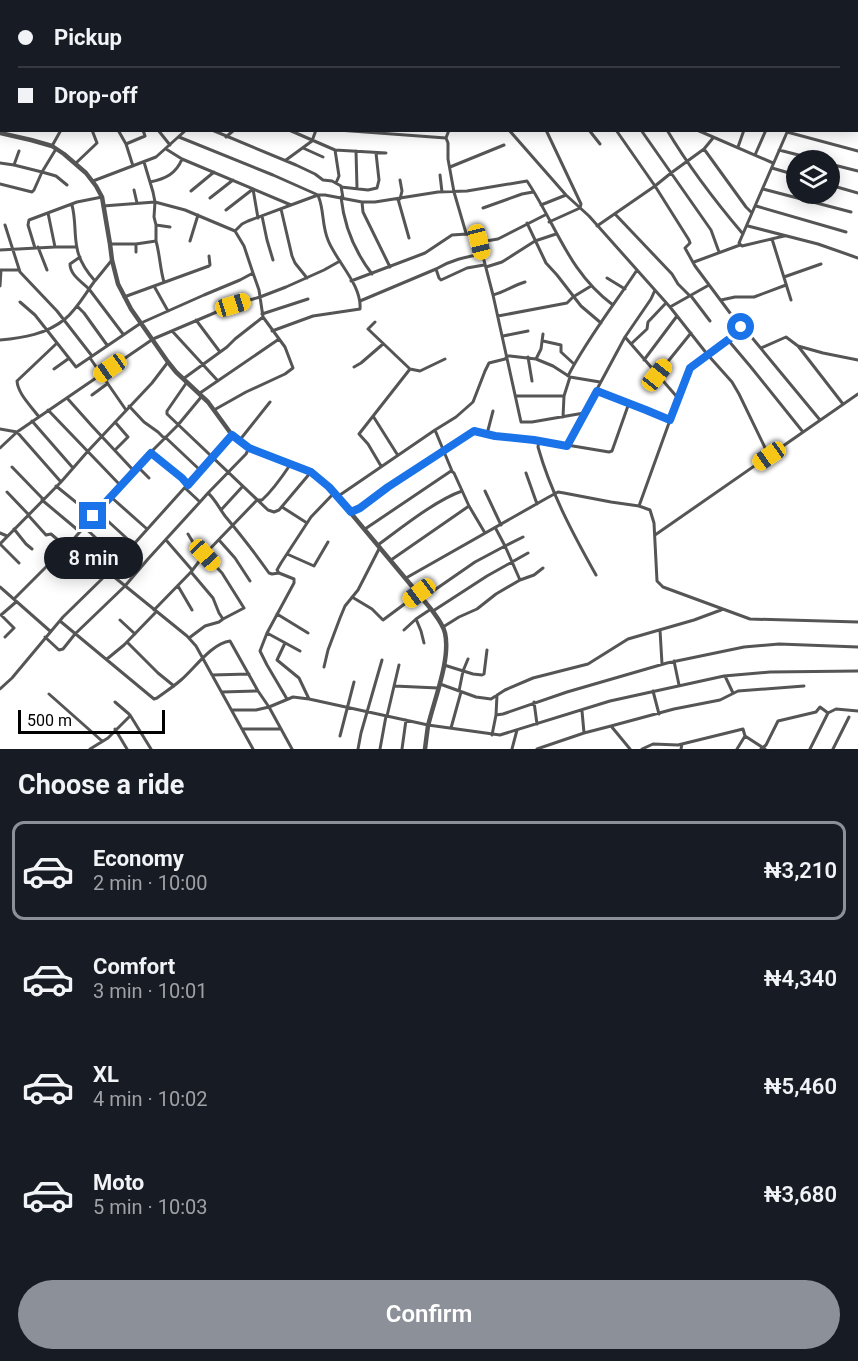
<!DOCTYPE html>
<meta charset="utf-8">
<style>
body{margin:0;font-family:Roboto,sans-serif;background:#20242c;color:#f1f3f6;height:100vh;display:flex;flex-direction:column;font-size:22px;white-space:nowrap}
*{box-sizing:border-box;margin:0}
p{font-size:20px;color:#9ea1a6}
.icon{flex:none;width:33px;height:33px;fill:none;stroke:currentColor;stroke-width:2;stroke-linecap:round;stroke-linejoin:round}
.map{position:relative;height:749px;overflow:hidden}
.side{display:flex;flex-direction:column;background:#171b24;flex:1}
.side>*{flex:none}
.banner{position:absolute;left:0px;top:0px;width:858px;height:132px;box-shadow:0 3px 15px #0003;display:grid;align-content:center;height:132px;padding:0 18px;background:#171b24}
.controls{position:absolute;left:786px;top:150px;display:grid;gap:12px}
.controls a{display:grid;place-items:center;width:54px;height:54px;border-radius:50%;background:#171b24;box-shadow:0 3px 15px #0003;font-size:30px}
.scale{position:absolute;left:18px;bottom:15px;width:147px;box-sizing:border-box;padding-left:6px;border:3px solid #000;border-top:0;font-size:16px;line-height:21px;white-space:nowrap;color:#000;-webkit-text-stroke:4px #fff;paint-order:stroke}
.end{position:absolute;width:27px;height:27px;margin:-14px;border:8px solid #1a73e8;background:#fff;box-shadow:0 0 0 3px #fff}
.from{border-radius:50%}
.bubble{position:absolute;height:42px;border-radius:21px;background:#171b24;box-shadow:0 3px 15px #0003;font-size:20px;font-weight:600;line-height:42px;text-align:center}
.car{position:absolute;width:18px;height:36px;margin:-18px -9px;border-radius:8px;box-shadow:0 0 4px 2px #0007;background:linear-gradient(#f5c518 24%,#345 0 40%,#f5c518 0 76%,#345 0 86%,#f5c518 0)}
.banner b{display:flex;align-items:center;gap:21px;height:57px;font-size:22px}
.banner b+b{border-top:2px solid #363941}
.banner i{width:15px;height:15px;background:#f1f3f6}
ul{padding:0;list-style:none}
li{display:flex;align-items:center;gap:18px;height:99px;margin:0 12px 9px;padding:0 6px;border:3px solid transparent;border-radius:12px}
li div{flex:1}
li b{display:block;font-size:22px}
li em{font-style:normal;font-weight:600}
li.current{border-color:#8c9099}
li>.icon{width:54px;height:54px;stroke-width:1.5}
h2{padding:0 18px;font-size:27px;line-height:72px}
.primary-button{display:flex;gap:12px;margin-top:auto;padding:12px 18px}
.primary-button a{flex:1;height:69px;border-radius:36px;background:#8c9099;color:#fff;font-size:24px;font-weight:600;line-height:69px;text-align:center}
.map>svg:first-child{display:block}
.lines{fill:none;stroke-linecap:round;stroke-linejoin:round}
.minor{stroke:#555;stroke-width:3}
.tertiary{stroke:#555;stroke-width:4.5}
.route{stroke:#1a73e8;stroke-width:8}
</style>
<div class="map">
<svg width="858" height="749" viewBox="0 0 858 749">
<rect width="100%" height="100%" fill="#fff"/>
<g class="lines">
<path class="minor" d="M9 0V2
M31 0V2
M52 0V2
M72 0 73 2
M118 0 119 2
M140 0V2
M169 0V2
M200 0 201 2
M287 0V2
M338 0 339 2
M390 0 391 2
M424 0 425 2
M486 0 487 2
M552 0 553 2
M604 0 605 2
M635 0 637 2
M700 0 722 2
M735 0V2
M756 0V2
M822 0V2
M843 0V2
M216 2H218
M254 2 255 0
M377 2 379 0
M470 2 471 0
M496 2 498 0
M593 2 597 0
M655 2 656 0
M680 2V0
M781 2V0
M856 9H858
M0 26 2 30
M0 37 2 36
M856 56H858
M0 57H2
M856 76 858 77
M0 77H2
M118 130 126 144 133 166
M158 130 170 145
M212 130 296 165 315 174 323 180 332 181 341 186 343 198
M289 130 335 150 386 153
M338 130 446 138
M449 130 446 138 448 143V159L454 192 466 233
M509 130 566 195 589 216 670 307 707 354 732 382 739 394 769 456
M546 130 581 204 580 208 549 222
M589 130 600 144
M616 130 655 186 689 240 690 243 685 248 695 266 736 321 739 326 744 328 820 420
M641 130 711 230 719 252
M667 130C689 167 715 201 743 234
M697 130 773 163
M787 132 858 151
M179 137 273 175 318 195 319 198C324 211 322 226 328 240 336 261 362 285 360 309L313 316 272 331
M226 137 234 130
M126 144 145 136 143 130
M52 146 61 130
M738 147 744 130
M303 148 323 157
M166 149 182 159 291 205 318 195H325L362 202H375L438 192 467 191 527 181C556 224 568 272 613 305
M704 149 746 207 752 213
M335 150 339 176 336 183
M779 150 818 160
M356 151 357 188
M755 155 766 130
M286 160 312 141 316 130
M0 163 14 165 42 172 56 149
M76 163 97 143 92 130
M830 164 858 171
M14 165 19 151
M450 167 504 145
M772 168 796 175
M440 175 442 192
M93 181 156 157 186 130
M150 182C165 179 176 174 182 159
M0 184 32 192 34 190 42 172 56 176 67 185
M830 185 858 193
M341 187 368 190 377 188 379 180 376 153
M763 189 851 212
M134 190 137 203
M191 191 214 172
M341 197C344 225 355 252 372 274
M210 198 233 180
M398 199 409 238
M400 199 402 191 400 180
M362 202 363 212 390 267
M72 205C76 220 74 234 77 248 79 260 87 272 95 281
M541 205 566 195
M103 206 155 202 185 210 235 231 242 224 248 221 291 205
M756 206 846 232
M483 208 522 194 533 192
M281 209 292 256 295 263 307 278
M226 210 253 189 258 218
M48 213 55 247
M615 214 672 274 678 284 690 296
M262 216 267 240 273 260
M527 223 546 263 557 275 581 306 601 323
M5 225 20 272 57 311 92 356
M156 225 170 227
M597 226 655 186 671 173 704 149 713 138
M748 226 818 244 858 258
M784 236 742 246 739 243 788 130
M772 239 791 300
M156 241C160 255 160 269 164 282
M190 241 198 215
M479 241 493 295 521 422H532L584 413
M110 244H136L156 241V225L154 217 155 202 153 192 144 162
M136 244V252
M38 247 47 270
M35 248 28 225 29 220 77 202 102 197
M0 250 55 247H76
M80 257 70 264C70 275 82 282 89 289
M694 262 740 245
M486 267 502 262 535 241 556 234
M436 269 439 278 441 280 467 268 484 265
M0 270H19
M784 277 821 264
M607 278 625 289
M351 281 425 253 452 235 467 234 475 236 480 242 498 239 545 215
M0 286 1 270
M154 286 168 311
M89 289 123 334
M493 295C505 292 514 285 525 282
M691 296 710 321
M124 297 209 266 210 265 209 256
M721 300 735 297H754L786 285
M360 301 436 269C451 260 465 257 482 254
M20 302 35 315 76 367 141 323 204 295 240 280 253 273
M77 306 84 313 107 345
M670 307 709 285
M262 314 308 299
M498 316 567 303 573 297 591 286
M196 320 220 352
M375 322 368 329 410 369 359 434 368 444 381 466
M173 332 218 381
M503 336 528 331
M625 337 677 397
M0 340C23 338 47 334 65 319 77 309 85 294 94 282 100 275 106 267 112 260
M728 340 750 366 803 432
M543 341 561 345V352L574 364
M631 344 647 329 648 322 666 303
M798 346 823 353 858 360
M761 348 786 337 798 346 843 404
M528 357 532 381
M90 358 126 410
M536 359 541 349 543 334
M644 360 677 316
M354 367 361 363 383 344
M54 369 68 359
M410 369 420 371 445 359
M657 375 691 333
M568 376C587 339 614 305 637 270
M183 379 227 347 235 339 263 317
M187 382 167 411V414L268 510 274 512 279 510 311 472
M597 391 646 410 670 420
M200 393 279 339
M92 395 107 384
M516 396H564
M67 398 92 426 134 471
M129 406 144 422 158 432 164 438
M48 410 121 486
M214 410 246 392 285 374 293 368 285 347 263 317 259 290 253 273 244 246 235 231
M373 416 397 454
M39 417C31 406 18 394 17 381L56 344
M563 417 564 396 570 377
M32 421 73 468
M115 422 128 437 115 450
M0 429 17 432 61 482
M487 434 493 411
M165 437 201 471
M239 441 270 402
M539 441 538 447C551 493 573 534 596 575
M567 445 609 452 612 451 629 403
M0 448 17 432 153 339 233 305 260 297 286 287 324 270 340 261
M249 448 246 454 208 493C215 499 219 508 225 516 240 534 255 553 269 573L272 574 279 573
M151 453 182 479 188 485
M12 467 43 499
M138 467 149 478
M452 471 435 430 456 417 473 402 485 371 489 363 505 359 507 356H510L536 359 553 366 570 377 600 382
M526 473 537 504
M56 486 93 516
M185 488 200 502 208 493
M485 491 501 525
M7 492 28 514
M111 497 147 529
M337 497 435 430
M42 500 79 531
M639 506 687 373 693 365 753 321
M282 507 307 523
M221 510 243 486
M98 512 134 545
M351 512 360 508 388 487 474 431 495 436 534 440 567 445 625 337 651 299 655 290
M28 515 46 535 51 534 65 546
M84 527 120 560
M14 529 26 544 32 549
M365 529 451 471 454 473 469 506 485 533
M496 529 505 546 523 537
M0 533 7 536
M188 534 194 544 204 555
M655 535 858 394
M166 540 192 570
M219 540 235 558 250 581
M70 543 107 574
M0 544 61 482 88 451 152 383 168 362
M0 544 19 563
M378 545C401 528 436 500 462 491
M126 553 133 562 141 567
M287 554 314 566 328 542
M391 560 469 506
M108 572 187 636 196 646 253 749
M191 572 213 598 219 613 223 619 244 608 222 573 205 555
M406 578 547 498 558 492 564 493 611 502 639 506 650 510 654 523 657 581 663 587 750 619 858 622
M178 586 192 610
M0 587 50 631
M352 597 372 609 383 620 418 594
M423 598 475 562 505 546 520 580
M14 599 70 543 154 449 178 425 202 396
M154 610 191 572 204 555 257 500H262C273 490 282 477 290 465
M433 611 487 576 528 553
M277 614 308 633
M1 615 14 628 5 637
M1 615 16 602
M120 620 135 634
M60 621 154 699 157 698C165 692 173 687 181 680 194 669 212 643 230 641L258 691 269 707 256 710H232
M443 627 459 617 477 609 496 594 520 580 534 575 543 568
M404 630 416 619
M660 630 662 664
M267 633 300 651
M45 637 59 650 63 649 75 634 125 586 148 559 200 502
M189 638 205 626 219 622 223 619
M127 642 158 673 174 686
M285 643 277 660 299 678 309 699
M424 643 421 631 416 619 431 609
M107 659 124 645 156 612
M674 661 679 685
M444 665 473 674 482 675 484 674 487 650
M324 667 328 650 340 618 345 606 358 590 380 547
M212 675 249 674
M725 676 733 693
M440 684 476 697 491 699 505 690 533 678 588 664 628 639 694 620 721 610
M394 686 438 688
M0 689 12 678 63 617 107 574 232 435
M459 691 463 671 468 659
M653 691 659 714
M222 692 258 691
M49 694 102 741
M287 699 267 665 260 651 267 633 294 583V579L279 573 277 570 281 563 311 517 334 493
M534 702 537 724
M582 711 584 733
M130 715 151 749
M496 715 497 695
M387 716 399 665
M451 728 461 692
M115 729 127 749
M242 729H279
M492 735 496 715 503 714 567 692 667 663 744 647 779 644 858 647
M340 736 354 682
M682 744 743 729 745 736 765 749
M90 749 108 738 130 716 129 714 115 702
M292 749 269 707 293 697 309 699 428 725 500 735 610 701 724 676 770 672 858 671
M358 749 361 733 382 660
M380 749 386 716
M402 749 406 720
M512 749 517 730
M537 749 584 733 611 726
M630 749 611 726 674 709 720 700 738 691 804 686
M642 749 653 744 678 745 682 744 681 749
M737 749 745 736
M761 749 766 745 778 721 816 712 820 707 828 713 836 709 858 711
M810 749 828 713
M833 749 849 717"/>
<path class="tertiary" d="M0 133 31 140 52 146 64 154 86 173 96 186 102 197 110 244 112 260 118 284 131 309 168 362 176 372 208 402 232 435 239 441 249 448 311 472 329 487 431 609C436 616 443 624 445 633 451 659 434 700 428 726 427 733 426 741 425 749"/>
</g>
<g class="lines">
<path class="route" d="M93 516 151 453 182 478 188 485 232 435 249 448 311 472 329 487 351 512 360 508 388 487 474 431 495 436 534 440 567 446 597 391 646 410 670 420 690 368 744 328 741 327"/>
</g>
</svg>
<div class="controls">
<a><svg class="icon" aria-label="layers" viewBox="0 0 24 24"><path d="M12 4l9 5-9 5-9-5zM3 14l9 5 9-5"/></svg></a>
</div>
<div class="scale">500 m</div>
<i class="end from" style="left:741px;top:327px"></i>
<i class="end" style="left:93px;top:516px"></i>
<div class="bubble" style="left:44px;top:537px;width:99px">8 min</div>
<i class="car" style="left:479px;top:242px;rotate:166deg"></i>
<i class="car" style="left:233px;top:305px;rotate:73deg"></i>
<i class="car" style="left:110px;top:368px;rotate:235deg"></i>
<i class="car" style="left:657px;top:375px;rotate:39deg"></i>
<i class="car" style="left:769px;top:456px;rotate:235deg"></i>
<i class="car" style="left:205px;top:555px;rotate:137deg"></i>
<i class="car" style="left:419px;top:593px;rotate:233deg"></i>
<div class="banner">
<b><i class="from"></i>Pickup</b>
<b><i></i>Drop-off</b>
</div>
</div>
<section class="side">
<h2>Choose a ride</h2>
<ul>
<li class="current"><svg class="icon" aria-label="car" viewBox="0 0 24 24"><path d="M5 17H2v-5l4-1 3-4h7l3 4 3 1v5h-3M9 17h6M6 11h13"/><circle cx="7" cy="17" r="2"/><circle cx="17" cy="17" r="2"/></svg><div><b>Economy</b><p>2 min · 10:00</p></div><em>₦3,210</em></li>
<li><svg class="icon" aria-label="car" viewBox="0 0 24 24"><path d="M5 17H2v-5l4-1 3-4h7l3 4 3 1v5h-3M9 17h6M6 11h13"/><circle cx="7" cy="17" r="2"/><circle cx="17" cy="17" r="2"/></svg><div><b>Comfort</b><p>3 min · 10:01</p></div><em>₦4,340</em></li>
<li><svg class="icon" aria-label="car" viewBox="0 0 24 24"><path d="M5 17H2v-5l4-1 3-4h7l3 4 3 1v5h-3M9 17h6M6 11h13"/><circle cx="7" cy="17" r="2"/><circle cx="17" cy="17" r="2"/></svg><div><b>XL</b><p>4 min · 10:02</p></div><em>₦5,460</em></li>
<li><svg class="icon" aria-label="car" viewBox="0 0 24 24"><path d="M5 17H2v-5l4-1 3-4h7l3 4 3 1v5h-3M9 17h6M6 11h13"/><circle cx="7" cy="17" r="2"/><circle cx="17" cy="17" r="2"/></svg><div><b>Moto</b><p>5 min · 10:03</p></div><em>₦3,680</em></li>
</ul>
<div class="primary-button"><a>Confirm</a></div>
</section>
